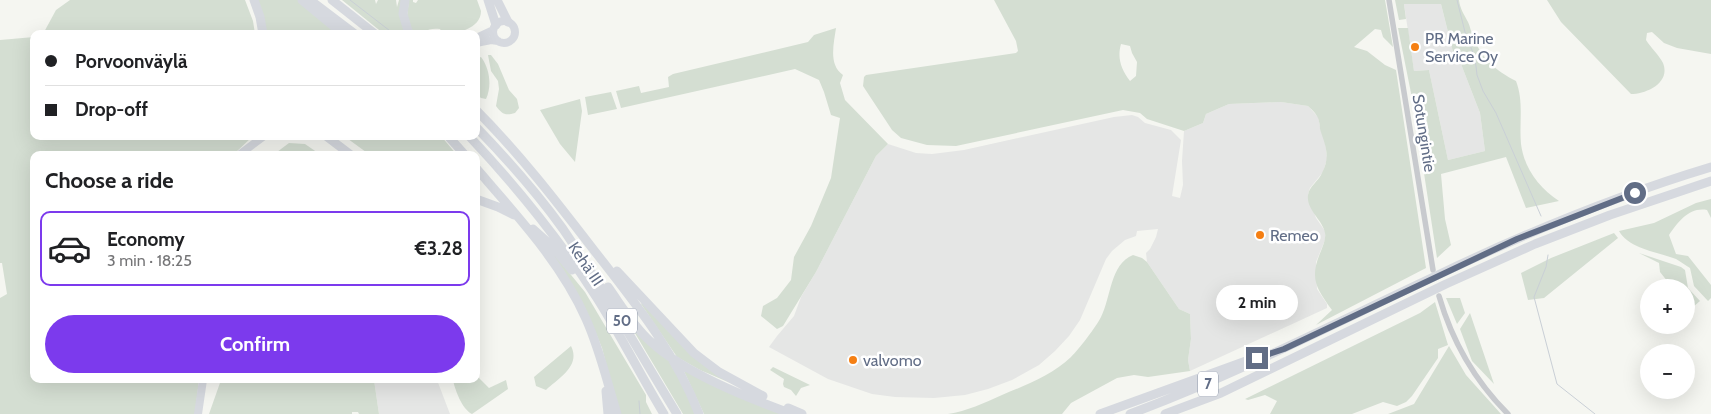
<!DOCTYPE html>
<meta charset="utf-8">
<style>
body{margin:0;font-family:Cabin,sans-serif;background:#f6f6f6;color:#202124;height:100vh;display:flex;flex-direction:column;font-size:19px;white-space:nowrap}
*{box-sizing:border-box;margin:0}
p{font-size:16px;color:#757577}
.icon{flex:none;width:28px;height:28px;fill:none;stroke:currentColor;stroke-width:2;stroke-linecap:round;stroke-linejoin:round}
.map{position:relative;flex:1;overflow:hidden}
.details{position:absolute;left:30px;top:151px;width:450px;height:232px;display:flex;flex-direction:column;background:#fff;border-radius:10px;box-shadow:0 5px 20px #0002}
.details>*{flex:none}
.top-card{position:absolute;left:30px;top:30px;width:450px;height:110px;border-radius:10px;box-shadow:0 5px 20px #0002;display:grid;align-content:center;height:110px;padding:0 15px;background:#fff}
.fabs{position:absolute;left:1640px;top:279px;display:grid;gap:10px}
.fabs a{display:grid;place-items:center;width:55px;height:55px;border-radius:50%;background:#fff;box-shadow:0 5px 20px #0002;font-size:25px}
.end{position:absolute;width:22px;height:22px;margin:-11px;border:6px solid #616d86;background:#fff;box-shadow:0 0 0 2px #fff}
.from{border-radius:50%}
.bubble{position:absolute;height:35px;border-radius:18px;background:#fff;box-shadow:0 5px 20px #0002;font-size:16px;font-weight:800;line-height:35px;text-align:center}
.top-card b{display:flex;align-items:center;gap:18px;height:48px;font-size:19px}
.top-card b+b{border-top:1px solid #e0e0e0}
.top-card i{width:12px;height:12px;background:#202124}
ul{padding:0;list-style:none}
li{display:flex;align-items:center;gap:15px;height:75px;margin:0 10px 8px;padding:0 5px;border:2px solid transparent;border-radius:10px}
li div{flex:1}
li b{display:block;font-size:19px}
li em{font-style:normal;font-weight:800}
li.current{border-color:#7c3aed}
li>.icon{width:45px;height:45px;stroke-width:1.5}
h2{padding:0 15px;font-size:22px;line-height:60px}
.button{display:flex;gap:10px;margin-top:auto;padding:10px 15px}
.button a{flex:1;height:58px;border-radius:30px;background:#7c3aed;color:#fff;font-size:20px;font-weight:800;line-height:58px;text-align:center}
.map>svg:first-child{display:block}
.built{fill:#e5e6e5}
.green{fill:#d4ded2;fill-rule:evenodd}
.lines{fill:none;stroke-linecap:round;stroke-linejoin:round}
.stream{stroke:#c9cfd6;stroke-width:1}
.minor{stroke:#c8cace;stroke-width:5.5}
.major{stroke:#d6d9df;stroke-width:8}
.highway{stroke:#d6d9df;stroke-width:9}
.route{stroke:#616d86;stroke-width:6}
.poi-dot{fill:#f57f13;stroke:#fff;stroke-width:2}
.labels{text-anchor:middle;dominant-baseline:central;stroke-width:5;stroke-linejoin:round;paint-order:stroke}
.shield{fill:#fff;stroke:#9099aa;stroke-width:1}
.shield-label{font-size:15px;font-weight:bold;fill:#616d86}
.poi-label{font-size:16px;fill:#616d86;stroke:#fff;text-anchor:start}
.street-label{font-size:16px;fill:#616d86;stroke:#fff}
</style>
<div class="map">
<svg width="1711" height="414" viewBox="0 0 1711 414">
<rect width="100%" height="100%" fill="#f5f6f1"/>
<path class="built" d="M1404 4H1441L1456 64H1461L1480 113 1485 151 1448 160 1429 70 1414 71Z
M1281 102 1308 106 1318 117 1321 131 1325 140 1327 159 1323 172 1310 188 1308 194 1316 218 1325 231V240L1316 262 1317 289 1327 304V308L1190 371 1188 360 1191 339 1190 314 1179 309 1147 262 1146 253 1150 249 1156 237 1158 229 1137 231 1136 236 1125 240 1112 251 1106 259 1080 320 1069 336 1055 351 1039 365 1012 380 988 389 965 395 934 398 895 397 872 394 828 379 769 347 777 336 794 316 801 297 816 272 876 156 888 144 916 153 932 154 964 150 1114 117 1132 115 1138 117 1145 123 1171 130 1181 140 1172 196 1180 198 1183 185 1182 161 1184 131 1203 123 1206 114 1229 104Z
M374 380H437L450 414H379Z"/>
<path class="green" d="M70 0H245L253 21 255 34H43L56 10Z
M257 0H298L339 34 318 32 300 34H266Z
M342 0H375L376 4 378 0H396L397 7 399 0H403L406 34H384Z
M409 0H413V2L416 3 418 0H477C478 3 480 8 481 11 481 29 456 34 443 34L440 29C427 27 424 34 413 34L407 16Z
M994 0H1385L1393 47 1383 37 1381 30 1375 29 1354 47 1367 51 1385 65 1396 70 1426 268 1316 325 1332 310C1316 288 1309 278 1321 251 1323 245 1326 240 1325 233 1323 220 1306 210 1308 195 1309 186 1319 181 1322 173 1331 156 1325 145 1320 129 1320 125 1319 121 1318 118 1316 113 1311 109 1308 106L1281 102 1229 104 1206 114 1203 123 1184 131 1147 119 1140 113 1123 110 956 146 927 145 901 138 892 130 863 86 864 77 866 75 1016 53 1018 51 1016 41ZM1121 44 1130 46 1132 53 1137 62 1136 76 1130 81C1121 69 1117 58 1121 44Z
M1395 0H1459C1460 9 1464 14 1468 22 1470 26 1471 32 1473 37 1483 60 1495 70 1516 81 1524 102 1519 122 1521 144 1524 168 1539 188 1559 201L1526 208 1506 157 1441 174 1445 219 1451 245 1437 258 1414 108 1398 28H1408L1414 71 1429 70 1448 160 1485 151 1480 113 1461 64H1456L1441 4H1404L1406 19 1399 20Z
M1547 0H1711V54L1677 48 1664 43 1652 32 1647 33 1646 40C1651 48 1659 55 1663 63 1671 83 1646 94 1631 94L1561 22Z
M836 28C834 43 828 65 843 75L840 83 845 100 888 144 876 156 816 272 783 326 777 329 761 316 763 306 777 298 791 280 794 257 811 226 831 178 840 118 831 115 824 92 819 80 795 69 621 108 616 91 639 86 641 93 669 87 668 77 673 74 808 42 814 35Z
M34 37V136H238L243 139 248 136H253L233 155H34V380H199L195 414H0V298L7 294 2 263H0V40Z
M488 55H491L498 64 509 90 517 99 519 108 515 113C505 116 502 114 496 106L499 89 498 81 491 71Z
M481 57C490 69 492 86 486 99L481 98 476 94V59Z
M611 92 617 109 588 115 585 97Z
M580 99 582 111 575 162 560 144 540 110Z
M344 136H441L457 155H370Z
M289 143 305 144 321 155H273Z
M1711 199V218L1707 210C1689 207 1678 222 1669 235L1676 254 1688 256 1711 285V298L1708 301 1694 286 1690 268C1685 265 1681 262 1676 259 1658 252 1629 249 1619 231L1654 223 1696 203Z
M1614 233 1618 238 1544 298 1528 300 1521 273 1551 258Z
M545 243 585 292 646 395V402L652 414H619L602 348 595 331Z
M1639 253 1681 267 1685 270 1688 288 1700 301 1693 307 1686 302V288L1672 287 1660 272 1659 263Z
M1133 255 1142 258 1147 262 1179 309 1190 314 1191 339 1188 360 1190 371 1148 377 1134 375 1117 378 1071 403 1062 414H948C967 411 984 403 1002 395 1026 385 1052 375 1071 357 1079 349 1096 327 1101 317 1111 298 1110 264 1133 255Z
M1446 298H1460L1465 313 1457 324Z
M643 302 675 336 747 390 700 370 677 357 641 304Z
M1435 302 1448 345 1438 349V358L1412 396 1406 402 1397 406 1383 402 1352 414H1270L1277 401 1265 395 1248 400 1245 399 1420 313Z
M623 313 671 361 696 414H683Z
M1470 313 1494 384 1472 361 1460 329Z
M571 346C581 366 559 378 546 390L536 386 534 377Z
M1449 346 1466 375 1501 414H1388L1414 404Z
M773 367 810 385 801 388 796 396 791 390 784 387 783 384 784 379 770 370Z
M683 369 787 414H704Z
M476 375 489 388 506 380 508 389 472 414C462 409 455 390 453 380H476Z
M221 380H374L379 414H359L358 412H352V414H209Z"/>
<g class="lines">
<path class="stream" d="M350 0 394 34
M1457 0 1465 32 1475 58 1477 75 1483 91 1496 113 1541 216
M1548 255 1546 267 1534 297 1557 384 1595 414
M639 401 640 414"/>
<path class="minor" d="M1389 0 1433 270
M1439 296C1452 341 1474 380 1508 414"/>
<path class="major" d="M493 32a11 11 0 1 1 22 0a11 11 0 1 1-22 0Z
M476 38 493 30
M476 43 491 40 498 41
M239 155 264 136
M198 414 203 380"/>
<path class="highway" d="M254 0 260 17 263 34
M302 0 343 34
M310 0 355 34
M332 0 375 34
M405 0 403 14 409 34
M488 0 496 25
M497 0 508 22
M476 110C519 153 556 201 593 249 635 303 674 350 699 414
M476 127C507 159 537 193 563 229 604 289 639 352 677 414
M326 136 351 155
M448 136 465 155
M469 136C516 186 560 240 597 298 621 336 641 376 664 414
M476 168C516 215 561 262 586 319 600 350 607 382 617 414
M476 199 498 207 514 215
M533 229 552 246 572 270
M617 271 694 353 719 372 763 396
M608 287C621 305 633 326 650 341 684 373 748 398 792 414
M606 391 608 414
M788 408 802 414
M1100 414 1246 361
M1130 414C1237 374 1337 322 1440 274 1528 232 1618 195 1711 167
M1165 414 1221 393 1446 284 1535 244 1610 215 1711 181"/>
</g>
<g class="lines">
<path class="route" d="M1257 358 1284 349 1517 239 1635 193"/>
</g>
<g class="poi-dot">
<circle cx="1415" cy="47" r="5"/>
<circle cx="1260" cy="235" r="5"/>
<circle cx="853" cy="360" r="5"/>
</g>
<g class="labels">
<g class="shield">
<rect x="607" y="308.5" width="30" height="25" rx="4"/>
<rect x="1198" y="371.5" width="20" height="25" rx="4"/>
</g>
<g class="shield-label">
<text x="622" y="321">50</text>
<text x="1208" y="384">7</text>
</g>
<g class="poi-label">
<text x="1425" y="38">PR Marine<tspan x="1425" dy="18">Service Oy</tspan></text>
<text x="1270" y="235">Remeo</text>
<text x="863" y="360">valvomo</text>
</g>
<g class="street-label">
<text transform="translate(1424 133) rotate(81)">Sotungintie</text>
<text transform="translate(586 264) rotate(56)">Kehä III</text>
</g>
</g>
</svg>
<div class="fabs">
<a>+</a>
<a>−</a>
</div>
<i class="end from" style="left:1635px;top:193px"></i>
<i class="end" style="left:1257px;top:358px"></i>
<div class="bubble" style="left:1216px;top:285px;width:82px">2 min</div>
<div class="top-card">
<b><i class="from"></i>Porvoonväylä</b>
<b><i></i>Drop-off</b>
</div>
<section class="details">
<h2>Choose a ride</h2>
<ul>
<li class="current"><svg class="icon" aria-label="car" viewBox="0 0 24 24"><path d="M5 17H2v-5l4-1 3-4h7l3 4 3 1v5h-3M9 17h6M6 11h13"/><circle cx="7" cy="17" r="2"/><circle cx="17" cy="17" r="2"/></svg><div><b>Economy</b><p>3 min · 18:25</p></div><em>€3.28</em></li>
</ul>
<div class="button"><a>Confirm</a></div>
</section>
</div>
